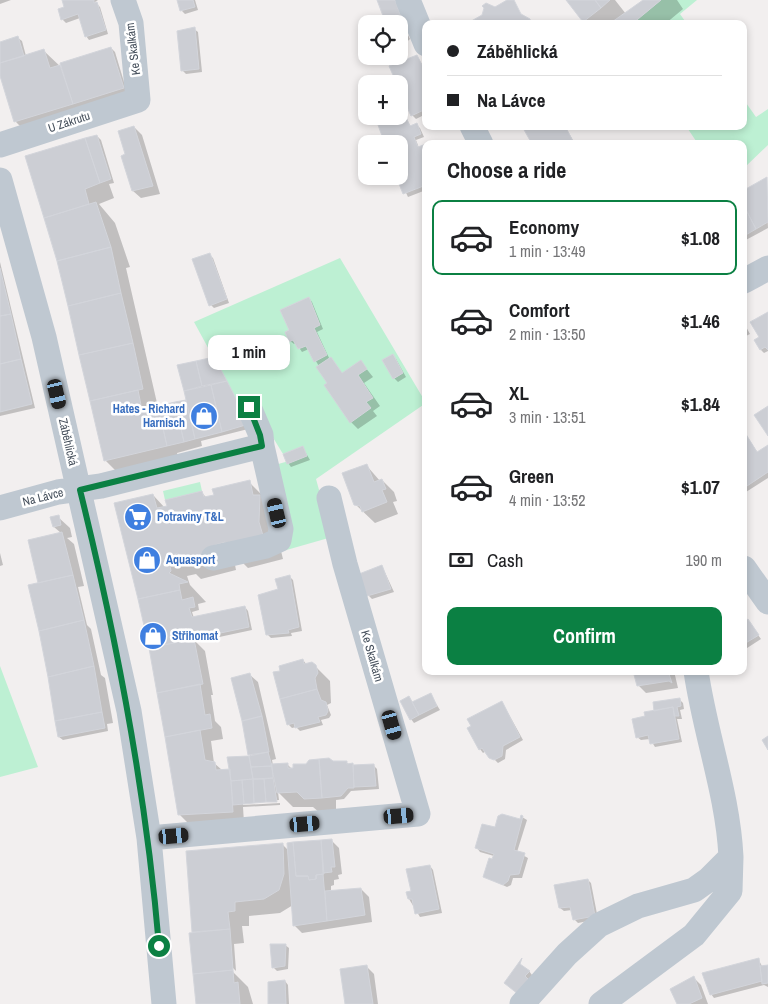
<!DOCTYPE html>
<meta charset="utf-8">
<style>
body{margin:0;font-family:"Archivo Narrow",sans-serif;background:#f6f6f6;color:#202124;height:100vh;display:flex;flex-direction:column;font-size:19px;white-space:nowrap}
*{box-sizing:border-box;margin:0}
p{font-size:16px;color:#757577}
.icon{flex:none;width:28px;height:28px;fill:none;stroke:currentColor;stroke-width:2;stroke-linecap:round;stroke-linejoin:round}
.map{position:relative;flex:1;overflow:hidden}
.panel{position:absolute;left:422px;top:140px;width:325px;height:535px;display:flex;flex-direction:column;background:#fff;border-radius:10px;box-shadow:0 2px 8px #0003}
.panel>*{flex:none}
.top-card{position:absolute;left:422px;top:20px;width:325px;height:110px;border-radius:10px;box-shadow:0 2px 8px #0003;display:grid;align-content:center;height:110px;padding:0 25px;background:#fff}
.controls{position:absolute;left:358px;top:15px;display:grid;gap:10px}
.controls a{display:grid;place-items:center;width:50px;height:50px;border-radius:10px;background:#fff;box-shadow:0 2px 8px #0003;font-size:25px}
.end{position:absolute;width:22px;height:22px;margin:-11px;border:6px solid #0b8043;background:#fff;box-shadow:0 0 0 2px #fff}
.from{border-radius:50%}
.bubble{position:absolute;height:35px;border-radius:10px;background:#fff;box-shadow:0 2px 8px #0003;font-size:16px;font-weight:700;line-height:35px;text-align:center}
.car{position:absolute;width:15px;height:30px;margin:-15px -8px;border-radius:6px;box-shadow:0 0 4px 1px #0007;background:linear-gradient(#222 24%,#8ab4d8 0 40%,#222 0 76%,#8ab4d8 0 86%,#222 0)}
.top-card b{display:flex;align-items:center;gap:18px;height:48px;font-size:19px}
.top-card b+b{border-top:1px solid #e0e0e0}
.top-card i{width:12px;height:12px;background:#202124}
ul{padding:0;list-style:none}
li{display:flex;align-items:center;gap:15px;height:75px;margin:0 10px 8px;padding:0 15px;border:2px solid transparent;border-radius:10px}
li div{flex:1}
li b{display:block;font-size:19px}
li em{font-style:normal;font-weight:700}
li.selected{border-color:#0b8043}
li>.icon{width:45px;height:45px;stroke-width:1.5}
h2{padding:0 25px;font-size:22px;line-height:60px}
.pay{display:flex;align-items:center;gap:12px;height:55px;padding:0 25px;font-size:19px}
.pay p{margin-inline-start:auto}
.cta{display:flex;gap:10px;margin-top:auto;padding:10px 25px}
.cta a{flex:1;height:58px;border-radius:10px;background:#0b8043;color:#fff;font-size:20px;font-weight:700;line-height:58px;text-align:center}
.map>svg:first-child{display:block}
.green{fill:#bdf0d3;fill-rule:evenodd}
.shadow{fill:#0003}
.building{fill:#ccced4;stroke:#d3d5db}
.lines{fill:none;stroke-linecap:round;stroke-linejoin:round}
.minor{stroke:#bfc8d1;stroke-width:25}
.route{stroke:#0b8043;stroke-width:6}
.labels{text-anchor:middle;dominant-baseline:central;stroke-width:5;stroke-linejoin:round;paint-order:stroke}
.street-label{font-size:12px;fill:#47515d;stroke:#fff}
.shop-label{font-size:12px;font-weight:bold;fill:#366cbe;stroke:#fff;text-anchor:start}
</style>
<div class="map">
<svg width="768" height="1004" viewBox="0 0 768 1004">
<rect width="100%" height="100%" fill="#f2efef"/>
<path class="green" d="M661 0H697L680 14 687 24H632Z
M744 100 756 117 768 109V145L744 168V144H698L686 126H744Z
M340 258 426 403 316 479 332 537 283 551 271 466 307 456 303 446 283 454 269 431 242 410 194 322ZM309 297 320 325 314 328 326 355 314 361 306 346 298 349 293 340 289 341 285 332 289 330 280 310ZM393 354 403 373 393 379 382 360ZM358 375 373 398 366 402 370 408 324 385Z
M200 482 202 491 165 500 163 491Z
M0 666 38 767 0 777Z"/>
<path class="shadow" d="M0 0H11L0 4Z
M63 0H98L95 2 100 7 108 34 89 40 86 36 80 18 66 23 62 19 65 8Z
M179 0H195L198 10 185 14 182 11Z
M378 0H396L404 23 387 24Z
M567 0H615L626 14 646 0H677L683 9 665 24H587Z
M403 25 410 39 399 49V29Z
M194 29 198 32 202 72 186 74 182 70Z
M18 38 22 41 26 56 44 51 63 69 111 48 115 52 127 92 30 136 16 122 0 71V43Z
M417 56 426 71V114L416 119 412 115Z
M405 116 411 127 416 125 420 128 424 137 416 140 419 148 426 146V190L408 197 398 176 399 144Z
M529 126H565L575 144H533Z
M134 127 142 135 160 194 141 198 133 191Z
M97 136 101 140 114 183 109 184 114 198 99 204 115 223 130 267 126 268 157 403 150 405 151 409 187 401 179 365 213 358 252 428 201 441 202 446 177 453 178 457 117 472 105 460 58 261 46 217Z
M766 179 768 228 744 241V191Z
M209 255 213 258 229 303 214 308 211 305Z
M0 262 35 408 0 416Z
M309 298 312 302 323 329 317 332 330 360 343 374 361 362 373 377 364 383 380 406 373 411 377 416 358 429 351 422 309 349 302 352 296 343 294 344 290 341V330Z
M768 313V351L764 353 761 350V338Z
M744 323 750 334 744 337Z
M396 359 406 377 398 382 394 378Z
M744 432 758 453 768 446V478L746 492 744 490Z
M303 448 310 460 291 467 288 463Z
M367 466 380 481 382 480 394 492 397 501 393 502 398 514 375 523 355 504Z
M249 482 269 502 283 559 248 568 243 563 235 565 236 570 201 579 196 574 187 576 190 585 206 602 198 604 199 610 192 612 194 618 245 607 248 611 252 630 196 642 205 651 213 695H211L215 721 221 727 223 739 211 741 214 763 222 770H230L229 758 250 756 233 679 250 675 258 682 276 759 272 760 273 765 287 764 292 769 346 762 350 765H373L377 769 379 789 351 791 344 799 336 800V812L320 813 313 807H293L278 792 279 800 243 803V805L280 803V805L243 807 244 823 191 826 180 815 150 648 139 599 153 495 165 508 202 493 207 498Z
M58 517 70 528 72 537 67 538 74 544 84 586 78 587 87 625 91 629 101 675 105 678 113 723 107 724 108 731 63 740 59 737 41 583 61 533 54 527Z
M0 553 3 565 0 566Z
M382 566 394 592 372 599 368 595Z
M290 577 293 580 302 631 291 633 292 636 271 638 267 634 279 590Z
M748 621 761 639 744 650V623Z
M303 660 307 665 315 666 330 681 331 703 327 705 331 715 329 718 321 720 323 725 300 731 296 727 292 728 288 724 282 671Z
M634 671H674L678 688 646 693 638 685Z
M430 694 440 710 414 723 411 719 409 698 413 703Z
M679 699 683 703 684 709 680 710 682 719H677L682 742 655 747 650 739 641 740 637 737 646 717Z
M502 702 523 740 506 750 505 759 498 763 486 751 483 753 480 749Z
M522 817 527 820 517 852 528 858 522 878H513L511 885 507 887 485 877 494 856 480 852 477 848 496 829 521 820Z
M332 841 339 848 342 874 338 875 339 879 334 880V885L331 886V892L361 889 369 897 372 922 302 933 294 925 293 905 280 913 249 916V926H242L244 943 234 944 236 971 232 967V971L248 987 253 1004H197L188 852 283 845 289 851Z
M430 866 433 870 442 913 420 917 409 899Z
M588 880 591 883 598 919 578 923 574 919 572 910 564 911 560 908Z
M285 945 289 948 288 969 277 971 273 967Z
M758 959 762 966H768V987L764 985 714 998 711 994Z
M366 966 374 974 378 1004H346Z
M529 971 532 975 522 997 509 986Z
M694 978 701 985 708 1004H679Z
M285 981 288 985 289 1004H269Z"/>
<path class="building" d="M62 0H94V3L97 2 106 30 85 37 78 14 61 20 58 9 64 7Z
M177 0H193L195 7 180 11Z
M377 0H395L402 19 386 24Z
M507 0H514L521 14 530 19 531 24H466L482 15 484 8 482 6 486 3 495 7Z
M566 0H595L601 8 583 22Z
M595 0H610L601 8Z
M643 0H661L632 24H614L612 22Z
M403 23 407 35 399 42V27Z
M195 27 199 69 181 71 177 31Z
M18 36 24 56 0 63V42Z
M111 47 124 88 73 104 60 63Z
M44 49 50 68 60 65 73 104 14 122 0 76V63Z
M417 55 426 73V109L411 116 389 66Z
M405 115 410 126 417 123 421 134 414 137 418 147 426 144V161L423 162 426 171V185L403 194 396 176H399V144H385L378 125Z
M134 126 153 186 132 191 121 156 125 154 118 131Z
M526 126H565L574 143 532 144 523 128Z
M97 135 111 179 100 183 85 138Z
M85 138 100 183 85 189 89 204 44 218 25 156Z
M767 177 768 222 756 229 744 206V190Z
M96 202 111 247 57 261 44 218Z
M744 206 756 229 744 236Z
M111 247 121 293 68 306 57 261Z
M210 253 227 299 209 306 192 259Z
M0 268 11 314 0 316Z
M121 293 133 343 79 355 68 306Z
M309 297 320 325 314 328 327 355 314 362 306 346 298 349 293 340 289 342 285 332 289 330 280 310Z
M768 312V350L765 347 760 350 754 340 759 337 750 322Z
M11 314 21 359 0 364V316Z
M133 343 143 389 90 401 79 355Z
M393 354 403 373 393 379 382 360Z
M214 357 227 381 202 386 196 361Z
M331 357 342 373 361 360 367 369 358 375 373 398 366 402 371 408 350 423 324 385 327 383 316 367Z
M21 359 32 404 0 412V364Z
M196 361 202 386 184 391 177 365Z
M227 381 249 424 222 432 211 385Z
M211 385 222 432 195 439 184 391Z
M138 390 142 410 158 406 167 446 104 461 90 401Z
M186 400 195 439 184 442 175 402Z
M175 402 184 442 167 446 158 406Z
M768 406V436L754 415Z
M744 431 757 452 768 445V472L744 488Z
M303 446 307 456 287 464 283 454Z
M367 464 374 482 382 479 386 489 382 490 387 502 362 512 360 506 354 505 342 473Z
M250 480 253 495H260L259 522 264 539 226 548 225 542 215 545 217 551 180 559 178 553 168 556 171 571 169 573 188 582 179 584 180 590 138 599 114 503 153 494 157 508 167 506 165 500 202 491 204 497 214 495 212 489Z
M59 515 61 525 53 527 50 517Z
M62 532 73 575 38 583 28 540Z
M382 565 391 589 367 596 359 574Z
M73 575 84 620 39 631 28 585Z
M290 575 299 627 288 630 289 633 266 635 258 595 278 589 275 579Z
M180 590 182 600 193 597 195 607 189 608 192 617 245 606 249 627 149 648 138 599Z
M748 619 759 635 744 644V622Z
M84 620 94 666 48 677 39 631Z
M194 639 203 684 157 693 149 648Z
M303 659 304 664 312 662 316 665 318 673 315 678 317 689 280 699 273 672 280 671 279 666Z
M94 666 102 712 55 721 48 677Z
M633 671H668L672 683 669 681 637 686Z
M250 673 262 716 242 721 231 678Z
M200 684 205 715 210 714 212 728 165 737 157 693Z
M317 689 321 700 326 702 328 711 326 715 318 717 320 722 295 728 294 723 287 725 280 699Z
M431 693 437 706 419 715 412 702Z
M409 696 419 715 410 720 400 701Z
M680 698 681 706 677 707 679 716H674L673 707 654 711 653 702Z
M502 701 520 737 503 746 502 756 494 760 489 758 482 748 479 750 467 728 471 726 467 719Z
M673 707 679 739 650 744 648 735 636 738 632 719 645 716 644 712Z
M102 712 105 728 58 737 55 721Z
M262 716 269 752 248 755 242 721Z
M200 730 205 760 215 762 216 770 230 769 233 812 178 815 165 737Z
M768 736V750L762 740Z
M268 752 272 766 251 767 249 756Z
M249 756 253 779 231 781 227 757Z
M329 758 333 761H347V764L353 763 354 788H348L341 796 322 798 319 759Z
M319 759 322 798 304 799 297 792 277 793 271 764 288 763V768H293V764H306L309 760Z
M374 764 376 786 354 787 353 765Z
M272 766 273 778 253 779 251 767Z
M273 778 277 802H266L264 779Z
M253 779 254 803 244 804 242 780Z
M253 779H264L266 802 254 803Z
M242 780 244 804 233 805 231 781Z
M502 814 520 819 521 815 523 816 514 850 525 853 519 874 510 875 508 881 503 885 483 877 489 858 492 859 494 854 475 848 482 824 495 827 498 816Z
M332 839 335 867H331L332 872 323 873 321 840Z
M321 840 324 874 316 875V879L309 880 308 876H296L293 842Z
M293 842 296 876H308L309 880 316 879V875L323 874 327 921 293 926 287 843Z
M283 843 284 874 279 890 264 899 235 902V911L228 912 230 929 192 932 186 851Z
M430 865 439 909 415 914 412 899H408L406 892 411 891 406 869Z
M588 879 595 916 573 920 570 907 559 908 554 885Z
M361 888 365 915 327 921 325 891Z
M230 929 233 970 193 974 189 933Z
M270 944H286L285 966 272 968Z
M522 958 520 964 530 971 525 976 528 979 518 994 504 983Z
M759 958 762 981 710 995 702 973Z
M367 965 373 1004H345L340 969Z
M768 965V983L762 984 760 966Z
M233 970 234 983 238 982 240 1004H196L193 974Z
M694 976 702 998 689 1004H677L670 989Z
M285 980 286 1004H268V982Z"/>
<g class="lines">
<path class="minor" d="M408 0 426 44
M472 126 481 144
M0 145 138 100 131 23 123 0
M0 180 44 337 129 711 149 838 164 1004
M744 281 768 268
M0 508 58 492 101 486 262 446 261 435 249 407
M213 558 266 546 279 540 281 529 262 446
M744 568 768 602
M149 838 418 814 345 564 329 498
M522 1004 567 954 599 925 638 906 694 890 708 880 731 857C728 794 705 734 696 671
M601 1004 694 935 730 891 731 857"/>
</g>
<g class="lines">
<path class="route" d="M159 946C146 791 117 640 80 490L262 446 260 435 249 407"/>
</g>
<defs>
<g id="shop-disc" transform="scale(1.4375)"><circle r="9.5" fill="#3f7fe0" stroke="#fff"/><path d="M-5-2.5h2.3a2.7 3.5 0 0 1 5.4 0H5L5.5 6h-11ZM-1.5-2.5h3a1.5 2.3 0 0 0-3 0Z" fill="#fff"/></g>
<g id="supermarket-disc" transform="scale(1.4375)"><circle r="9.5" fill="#3f7fe0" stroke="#fff"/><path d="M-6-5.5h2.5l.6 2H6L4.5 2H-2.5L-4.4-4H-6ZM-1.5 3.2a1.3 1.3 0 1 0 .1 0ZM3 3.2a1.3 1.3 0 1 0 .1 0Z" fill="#fff"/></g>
</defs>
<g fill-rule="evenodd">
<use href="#shop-disc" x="204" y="416"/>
<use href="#supermarket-disc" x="138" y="517"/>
<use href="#shop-disc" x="147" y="560"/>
<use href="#shop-disc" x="153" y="636"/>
</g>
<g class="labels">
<g class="street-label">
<text transform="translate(133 49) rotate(-97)">Ke Skalkám</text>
<text transform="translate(69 122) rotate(-18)">U Zákrutu</text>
<text transform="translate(68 442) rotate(77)">Záběhlická</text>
<text transform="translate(43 497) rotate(-14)">Na Lávce</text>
<text transform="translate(372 656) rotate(74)">Ke Skalkám</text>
</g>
<g class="shop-label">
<text x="185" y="409" text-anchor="end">Hates - Richard<tspan x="185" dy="14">Harnisch</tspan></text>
<text x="157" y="517">Potraviny T&amp;L</text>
<text x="166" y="560">Aquasport</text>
<text x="172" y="636">Střihomat</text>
</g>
</g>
</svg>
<div class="controls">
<a><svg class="icon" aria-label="locate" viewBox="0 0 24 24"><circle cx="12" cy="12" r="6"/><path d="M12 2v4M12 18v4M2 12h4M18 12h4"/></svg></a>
<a>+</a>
<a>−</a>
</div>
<i class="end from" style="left:159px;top:946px"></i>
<i class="end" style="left:249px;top:407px"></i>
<div class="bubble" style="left:208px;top:335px;width:82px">1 min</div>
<i class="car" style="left:57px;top:394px;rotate:167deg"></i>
<i class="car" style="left:277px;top:513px;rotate:347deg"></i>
<i class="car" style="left:392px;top:725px;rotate:164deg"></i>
<i class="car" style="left:399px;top:816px;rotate:85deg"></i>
<i class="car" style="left:305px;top:824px;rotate:85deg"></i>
<i class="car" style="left:174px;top:836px;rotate:85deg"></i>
<div class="top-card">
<b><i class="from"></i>Záběhlická</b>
<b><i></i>Na Lávce</b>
</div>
<section class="panel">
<h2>Choose a ride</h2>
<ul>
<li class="selected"><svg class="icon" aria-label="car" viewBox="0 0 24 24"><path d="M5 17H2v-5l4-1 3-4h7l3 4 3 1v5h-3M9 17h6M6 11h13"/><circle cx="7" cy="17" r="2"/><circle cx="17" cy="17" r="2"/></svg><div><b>Economy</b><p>1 min · 13:49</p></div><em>$1.08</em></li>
<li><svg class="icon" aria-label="car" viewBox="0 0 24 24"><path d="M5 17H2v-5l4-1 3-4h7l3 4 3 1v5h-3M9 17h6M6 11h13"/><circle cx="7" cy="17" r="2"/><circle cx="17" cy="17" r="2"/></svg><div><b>Comfort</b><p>2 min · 13:50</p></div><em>$1.46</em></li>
<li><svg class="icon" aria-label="car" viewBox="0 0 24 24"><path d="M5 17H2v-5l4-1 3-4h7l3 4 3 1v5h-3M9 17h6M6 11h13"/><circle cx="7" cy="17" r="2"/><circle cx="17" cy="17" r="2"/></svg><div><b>XL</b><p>3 min · 13:51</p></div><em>$1.84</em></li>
<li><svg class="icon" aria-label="car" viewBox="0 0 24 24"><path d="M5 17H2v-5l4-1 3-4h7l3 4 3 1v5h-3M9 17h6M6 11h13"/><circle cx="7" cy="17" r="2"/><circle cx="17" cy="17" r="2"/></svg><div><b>Green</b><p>4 min · 13:52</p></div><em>$1.07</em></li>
</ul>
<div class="pay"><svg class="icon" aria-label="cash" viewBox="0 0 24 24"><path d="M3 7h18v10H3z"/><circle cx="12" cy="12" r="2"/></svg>Cash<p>190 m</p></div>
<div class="cta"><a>Confirm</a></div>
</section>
</div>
